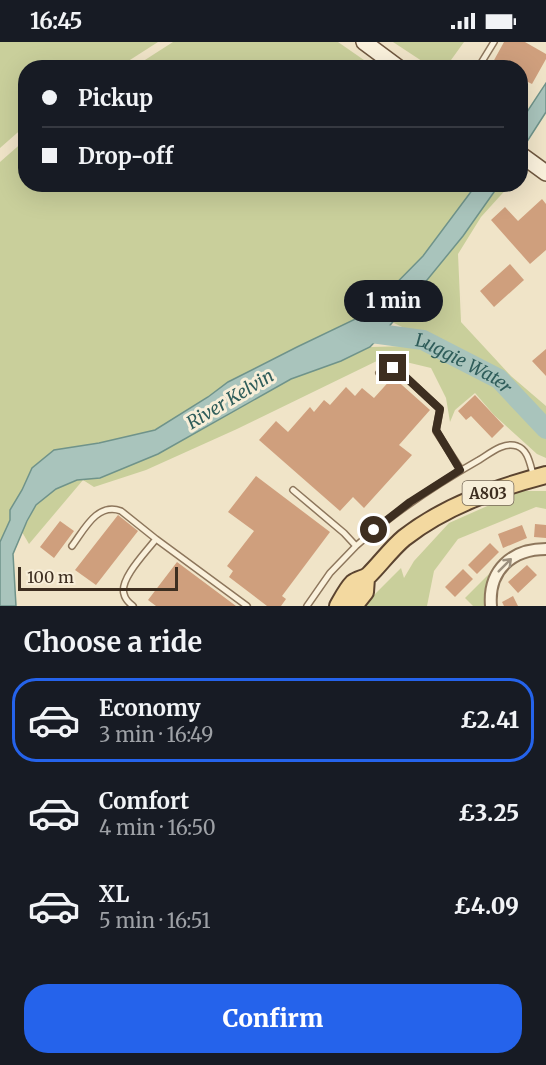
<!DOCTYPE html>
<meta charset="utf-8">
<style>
body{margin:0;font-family:Merriweather,serif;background:#20242c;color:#f1f3f6;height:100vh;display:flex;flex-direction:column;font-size:22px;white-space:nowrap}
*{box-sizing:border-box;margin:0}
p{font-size:20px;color:#9ea1a6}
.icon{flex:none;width:33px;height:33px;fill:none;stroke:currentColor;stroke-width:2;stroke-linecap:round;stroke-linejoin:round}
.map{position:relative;height:564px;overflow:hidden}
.side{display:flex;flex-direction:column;background:#171b24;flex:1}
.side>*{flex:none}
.guide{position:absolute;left:18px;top:18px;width:510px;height:132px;border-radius:24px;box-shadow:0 6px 24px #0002;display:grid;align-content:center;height:132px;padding:0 24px;background:#171b24}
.scale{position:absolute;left:18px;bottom:15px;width:160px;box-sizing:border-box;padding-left:6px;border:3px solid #3d2e20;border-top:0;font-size:16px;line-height:21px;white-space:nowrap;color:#3d2e20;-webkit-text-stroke:4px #f7eed8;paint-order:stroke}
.end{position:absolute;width:27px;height:27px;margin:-14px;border:8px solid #3d2e20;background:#fff;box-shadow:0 0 0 3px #fff}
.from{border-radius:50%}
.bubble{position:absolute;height:42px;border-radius:21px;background:#171b24;box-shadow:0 6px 24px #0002;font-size:20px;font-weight:800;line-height:42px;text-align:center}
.guide b{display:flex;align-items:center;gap:21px;height:57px;font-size:22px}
.guide b+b{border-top:2px solid #363941}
.guide i{width:15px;height:15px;background:#f1f3f6}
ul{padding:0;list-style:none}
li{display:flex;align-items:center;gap:18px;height:84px;margin:0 12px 9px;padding:0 12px;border:3px solid transparent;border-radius:24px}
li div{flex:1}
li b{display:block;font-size:22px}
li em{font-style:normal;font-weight:800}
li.active{border-color:#2563eb}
li>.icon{width:54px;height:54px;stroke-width:1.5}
h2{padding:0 24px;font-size:27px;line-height:72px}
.action{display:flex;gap:12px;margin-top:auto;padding:12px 24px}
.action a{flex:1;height:69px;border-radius:24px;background:#2563eb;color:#fff;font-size:24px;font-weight:800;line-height:69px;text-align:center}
.status{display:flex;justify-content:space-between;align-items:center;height:42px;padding:0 30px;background:#171b24;direction:ltr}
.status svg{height:16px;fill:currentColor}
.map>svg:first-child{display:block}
.green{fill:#c9cf9b}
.water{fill:#a9c4bc;stroke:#6f938a;stroke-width:1.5}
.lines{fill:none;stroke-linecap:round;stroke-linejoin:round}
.river{stroke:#a9c4bc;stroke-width:20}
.building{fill:#cf9f7d}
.service-casing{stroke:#8d765c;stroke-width:8}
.minor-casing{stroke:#8d765c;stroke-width:14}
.secondary-casing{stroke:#6f573f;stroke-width:18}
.primary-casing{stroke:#5b4430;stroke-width:20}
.service{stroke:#faf1dc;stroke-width:5}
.minor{stroke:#faf1dc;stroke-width:10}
.secondary{stroke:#faf1dc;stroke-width:15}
.primary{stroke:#f3d9a0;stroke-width:16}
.oneway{stroke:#9c907e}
.route{stroke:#3d2e20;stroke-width:8}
.labels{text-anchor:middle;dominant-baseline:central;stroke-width:6;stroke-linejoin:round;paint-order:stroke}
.shield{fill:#f7eed8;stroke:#756857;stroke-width:1.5}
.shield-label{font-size:15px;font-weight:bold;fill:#3d2e20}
.water-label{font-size:18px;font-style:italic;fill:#2f5d5a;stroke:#f7eed8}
</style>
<div class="status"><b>16:45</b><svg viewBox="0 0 49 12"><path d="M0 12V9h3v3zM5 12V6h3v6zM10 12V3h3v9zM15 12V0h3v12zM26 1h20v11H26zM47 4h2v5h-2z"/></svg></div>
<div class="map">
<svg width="546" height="564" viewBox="0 0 546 564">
<rect width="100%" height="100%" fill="#f0e4c8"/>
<path class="green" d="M0 0H158L119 25 26 26 25 84 0 106Z
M173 0H338L374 25H134Z
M393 0H464L446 25H431Z
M25 98 26 142 476 143 423 214 366 272 297 305 228 340 208 355 155 388 99 401 54 408 32 426 22 448 10 468V478L0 500V120Z
M499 143H510L481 175 458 212 461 280 511 334 546 364V416L537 412 494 373 475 351 455 368 450 380 446 356 431 326 385 315 237 387 146 428 94 445 83 438 29 502 22 490 36 463 56 447 77 438 100 436 158 412 291 337 341 319 370 305 409 304 440 313 444 300 404 286 392 280 463 194Z
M521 449H546V467L536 465 458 497 434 529 427 564H363L401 526 404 536 414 519 449 481Z
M491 530 492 531 487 564H473L465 556Z"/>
<path class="water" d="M546 41V70L521 109V79Z
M476 143H499L463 194 387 287 370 305 341 319 291 337 158 412 100 436 77 438 56 447 36 463 27 479 13 512 16 564H0V500L10 478V468L22 448 32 426 54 408 99 401 155 388 208 355 228 340 297 305 366 272 423 214Z"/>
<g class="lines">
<path class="river" id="s1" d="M364 290 423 298 499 337 546 387"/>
</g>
<path class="building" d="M504 0H525L546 12V17L532 42 520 36V26H502L493 20Z
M542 157 546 162V208L530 222 491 178 505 165 518 179Z
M510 222 524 238 494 265 480 249Z
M546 307V334L532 319Z
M393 335 430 368 399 403 412 413 364 466 353 455 340 469 259 398 276 379 288 390 310 365 314 370 324 358 330 363 346 345 355 354 362 346 374 356Z
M475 353 504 384 492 396 471 374 466 378 458 369Z
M256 434 330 490 282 554 286 557 281 564H267L229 535 233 529 227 524 254 489 228 470Z
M118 473 138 489 96 543 75 528Z
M60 479 74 489 54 516 40 505Z
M535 482 546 483V496L534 495Z
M522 483 527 496 503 506 498 492Z
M490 501 499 510 477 532 468 523Z
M177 520 236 564H156L148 558Z
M527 523 537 533 518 551 508 540Z
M463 527 473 537 455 555 445 545Z
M513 554 518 564H504L502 560Z"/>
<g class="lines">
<g class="service-casing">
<path id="service" d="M478 26 494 0
M379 331 389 326 397 327 440 367 436 389 461 428
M293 448 344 491 356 504 330 531 307 564
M72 504C84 488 97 460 121 469L156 497
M356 504C394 470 435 443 479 418 489 412 504 399 517 404 529 408 530 424 534 435
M133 564C129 561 125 557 124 552 119 537 147 509 156 497L247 564"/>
</g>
<g class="minor-casing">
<path id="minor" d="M491 564C488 528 512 507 546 507"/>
</g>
<g class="secondary-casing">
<path id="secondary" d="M364 0 399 26
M520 112 546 131"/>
</g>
<g class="primary-casing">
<path id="primary" d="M338 564C342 557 347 547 353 541 358 537 365 537 369 533 381 521 391 507 404 496 445 464 496 446 546 433
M354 564 365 550 366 536"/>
</g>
<use href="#service" class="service"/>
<use href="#minor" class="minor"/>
<use href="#secondary" class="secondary"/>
<use href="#primary" class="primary"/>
</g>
<defs><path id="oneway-shaft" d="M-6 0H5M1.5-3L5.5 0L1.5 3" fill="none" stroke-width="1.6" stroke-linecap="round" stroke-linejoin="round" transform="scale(1.5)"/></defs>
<use class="oneway" href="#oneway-shaft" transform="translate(505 523) rotate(-45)"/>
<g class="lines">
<path class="route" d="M374 488 410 460 460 428 436 388 440 367 397 327 393 326"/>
</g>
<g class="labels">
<rect class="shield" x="462.5" y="439" width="51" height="24" rx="4.5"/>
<g class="shield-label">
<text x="488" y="451">A803</text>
</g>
<g class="water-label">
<text stroke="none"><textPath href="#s1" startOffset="106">Luggie Water</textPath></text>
<text transform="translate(230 357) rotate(-31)">River Kelvin</text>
</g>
</g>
</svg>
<div class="scale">100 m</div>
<i class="end from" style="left:374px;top:488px"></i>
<i class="end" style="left:393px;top:326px"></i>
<div class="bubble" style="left:344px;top:238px;width:99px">1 min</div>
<div class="guide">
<b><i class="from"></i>Pickup</b>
<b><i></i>Drop-off</b>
</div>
</div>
<section class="side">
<h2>Choose a ride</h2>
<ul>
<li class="active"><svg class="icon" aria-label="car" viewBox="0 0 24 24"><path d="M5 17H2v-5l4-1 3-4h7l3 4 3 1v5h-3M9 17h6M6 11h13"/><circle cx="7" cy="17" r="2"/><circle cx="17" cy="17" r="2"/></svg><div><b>Economy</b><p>3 min · 16:49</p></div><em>£2.41</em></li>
<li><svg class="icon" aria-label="car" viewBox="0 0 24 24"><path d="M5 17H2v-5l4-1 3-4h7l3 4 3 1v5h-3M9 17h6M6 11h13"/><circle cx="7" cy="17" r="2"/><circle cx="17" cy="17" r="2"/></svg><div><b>Comfort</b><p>4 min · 16:50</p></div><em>£3.25</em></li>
<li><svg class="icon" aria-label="car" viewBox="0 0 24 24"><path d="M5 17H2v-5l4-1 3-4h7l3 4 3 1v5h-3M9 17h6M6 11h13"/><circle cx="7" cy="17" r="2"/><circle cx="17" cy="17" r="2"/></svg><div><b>XL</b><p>5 min · 16:51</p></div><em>£4.09</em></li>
</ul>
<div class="action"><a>Confirm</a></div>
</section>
